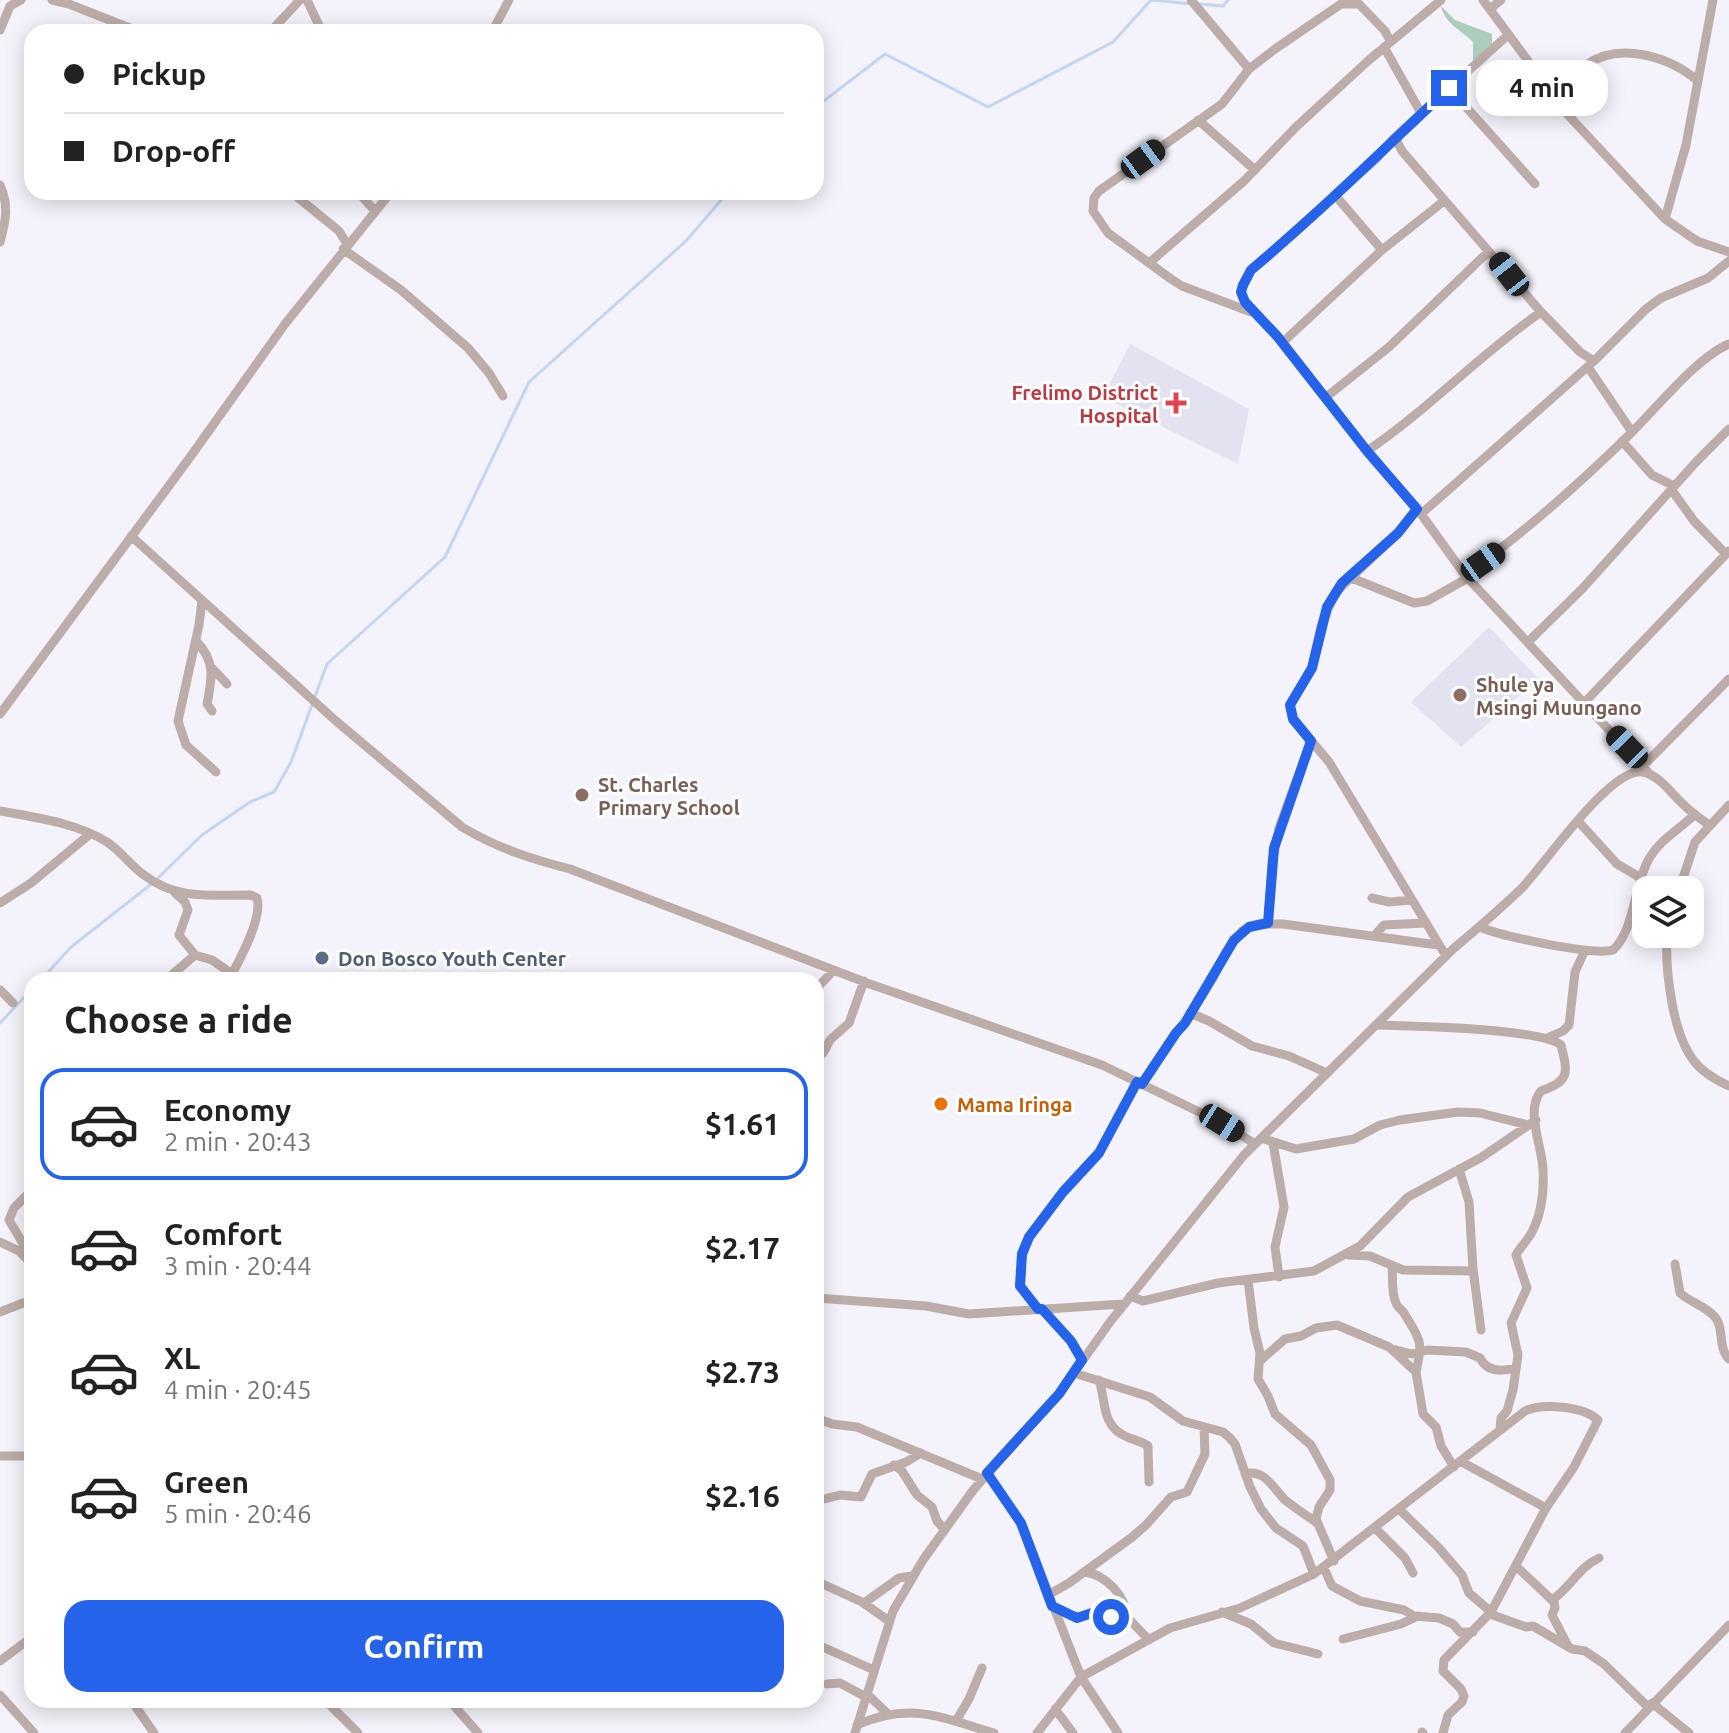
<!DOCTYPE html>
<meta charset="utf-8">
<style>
body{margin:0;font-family:Ubuntu,sans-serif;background:#f6f6f6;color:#222;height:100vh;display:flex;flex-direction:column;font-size:30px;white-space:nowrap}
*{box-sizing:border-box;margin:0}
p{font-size:26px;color:#767676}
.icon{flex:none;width:44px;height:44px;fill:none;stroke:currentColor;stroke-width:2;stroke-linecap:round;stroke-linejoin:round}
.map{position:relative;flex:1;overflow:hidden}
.panel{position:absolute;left:24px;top:972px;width:800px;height:736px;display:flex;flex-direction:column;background:#fff;border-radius:24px;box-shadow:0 4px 20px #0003}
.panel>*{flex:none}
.banner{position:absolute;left:24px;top:24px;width:800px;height:176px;border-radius:24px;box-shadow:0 4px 20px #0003;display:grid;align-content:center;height:176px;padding:0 40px;background:#fff}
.controls{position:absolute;left:1632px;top:876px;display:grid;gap:16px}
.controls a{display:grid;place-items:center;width:72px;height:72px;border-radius:16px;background:#fff;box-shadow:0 4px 20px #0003;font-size:40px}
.end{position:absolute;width:36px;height:36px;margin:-18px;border:10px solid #2563eb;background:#fff;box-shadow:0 0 0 4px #fff}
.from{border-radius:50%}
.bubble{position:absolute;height:56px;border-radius:24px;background:#fff;box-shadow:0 4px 20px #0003;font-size:26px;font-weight:700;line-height:56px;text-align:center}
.car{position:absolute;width:24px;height:48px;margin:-24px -12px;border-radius:10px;box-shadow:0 0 6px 2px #0007;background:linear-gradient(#222 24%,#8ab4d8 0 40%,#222 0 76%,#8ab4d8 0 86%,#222 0)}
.banner b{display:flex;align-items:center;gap:28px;height:76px;font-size:30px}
.banner b+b{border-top:2px solid #e0e0e0}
.banner i{width:20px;height:20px;background:#222}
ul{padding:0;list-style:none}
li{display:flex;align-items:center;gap:24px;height:112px;margin:0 16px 12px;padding:0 24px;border:4px solid transparent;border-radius:24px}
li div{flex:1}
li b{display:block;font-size:30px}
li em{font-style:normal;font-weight:700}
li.on{border-color:#2563eb}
li>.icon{width:72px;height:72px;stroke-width:1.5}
h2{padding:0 40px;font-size:36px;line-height:96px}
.cta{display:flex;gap:16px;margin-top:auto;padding:16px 40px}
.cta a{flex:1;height:92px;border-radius:24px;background:#2563eb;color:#fff;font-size:32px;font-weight:700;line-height:92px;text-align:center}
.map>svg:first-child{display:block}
.built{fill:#e2e2f0}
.forest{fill:#accdba}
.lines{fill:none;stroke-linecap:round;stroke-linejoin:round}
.stream{stroke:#c3d5f1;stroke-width:3}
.minor{stroke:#bdada9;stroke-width:9}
.route{stroke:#2563eb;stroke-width:10}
.health-dot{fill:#e0444e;stroke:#fff;stroke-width:3}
.education-dot{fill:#8d6e63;stroke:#fff;stroke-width:3}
.service-dot{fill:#5c6f8a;stroke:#fff;stroke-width:3}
.food-dot{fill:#e8710a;stroke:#fff;stroke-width:3}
.labels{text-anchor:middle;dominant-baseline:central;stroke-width:6;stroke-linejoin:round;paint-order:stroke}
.health-label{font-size:20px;font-weight:bold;fill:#be3a42;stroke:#fff;text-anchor:end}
.education-label{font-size:20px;font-weight:bold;fill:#785e54;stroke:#fff;text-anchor:start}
.service-label{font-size:20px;font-weight:bold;fill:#4e5e75;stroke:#fff;text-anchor:start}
.food-label{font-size:20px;font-weight:bold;fill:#c56008;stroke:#fff;text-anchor:start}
</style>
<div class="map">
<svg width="1729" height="1733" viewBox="0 0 1729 1733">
<rect width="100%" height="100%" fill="#f4f3fb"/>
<path class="built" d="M1130 344 1249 409 1238 464 1103 397Z
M1489 627 1539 679 1461 747 1411 702Z"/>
<path class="forest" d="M1441 6 1455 20 1492 34V48L1473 65V42C1461 30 1445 24 1441 6Z"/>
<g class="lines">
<path class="stream" d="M1199 4 1223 6 1228 0
M816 107 885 54 988 107 1113 42 1151 0 1192 4
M41 980 71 947 154 882 202 835 250 802 274 792 291 762 327 664 445 557 529 382 686 241 728 192
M0 1023 32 989"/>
<path class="minor" d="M52 0 69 4 140 32
M307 0 322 32
M1191 0 1249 69
M1483 0 1568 115 1665 219 1697 241 1729 252
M1490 9 1501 0
M0 30 10 6 21 0
M270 32 300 0
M492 32 509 0
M1508 35 1395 137 1376 159 1251 270 1241 292 1245 302 1277 336 1367 451 1421 514 1465 575 1648 772
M1384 47 1421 113
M1449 88 1535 184
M1515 95 1540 78
M1553 95C1564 85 1575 74 1586 65 1620 41 1670 57 1698 81
M1198 120 1255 170
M1395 137 1402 151 1541 312 1580 352 1594 361
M0 185C9 205 6 221 0 242
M291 192 339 231 347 244
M358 192 375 211
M1335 195 1382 250
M1665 219 1686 145 1713 0
M343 249 401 290 468 348 489 373 503 396
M1149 263 1244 181 1296 127 1369 60 1441 0
M1251 312 1182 286 1171 279 1108 233 1093 211 1094 198 1099 191 1222 104 1249 69 1275 49 1341 4H1359L1385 31 1390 41
M1282 343 1382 250 1444 201
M1588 367 1632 432
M1325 398 1389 347 1488 252
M1622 441 1652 475 1674 486
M1367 451C1429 409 1480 354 1541 312
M1671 489 1694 521 1726 554
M1417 509 1398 533 1335 593 1321 626 1312 668 1290 705 1293 719 1329 762 1446 956
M1421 514 1594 361 1646 309 1661 298 1708 278 1729 261
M131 536 336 721 462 827C497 848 531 859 570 869L870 984 1102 1065 1222 1123 1255 1144
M1465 575C1524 533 1578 485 1629 435 1656 409 1697 357 1729 344
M1349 577 1414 603 1427 601 1468 578
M202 600 199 625 178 721 186 745 216 772
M196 641C216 661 212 679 207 704L212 711
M1528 642 1583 588 1696 462 1729 429
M212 668 227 684
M1585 702 1729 551
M0 714 188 460 285 324 391 192
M1643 766 1729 679
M0 811C37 818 74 822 107 842 121 851 130 865 144 875 176 900 212 895 251 895L257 898C263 918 239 961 229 980
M1578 821 1617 864 1641 878
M1679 890 1695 842 1729 805
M175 893 185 902 188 910 179 935 195 955
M1372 898 1389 902 1412 900
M0 903 31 883 90 834
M1268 923 1272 863 1279 828 1311 741
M1480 927C1501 936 1593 956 1613 950 1635 930 1634 883 1650 857 1661 839 1680 829 1695 814
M1667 934C1665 969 1672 1033 1694 1061 1703 1073 1716 1080 1729 1086
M1375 935 1384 925 1425 923
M166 980 195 955 212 960 232 974
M816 989 834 970
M0 990 13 1003
M1190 1013 1209 1021 1252 1046 1289 1056 1327 1073
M1376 1025C1409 1026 1540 1028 1561 1045 1568 1073 1570 1081 1541 1091 1525 1110 1542 1146 1543 1169 1544 1189 1542 1212 1533 1230 1529 1239 1521 1246 1516 1255L1527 1288 1511 1323 1518 1355 1513 1390 1507 1411 1501 1418 1500 1430
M1547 1038 1563 1031 1569 1025 1575 972 1585 950
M816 1060 823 1053 830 1040 849 1023 864 981
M1142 1084 1176 1033 1185 1023 1213 978 1226 952 1242 931 1258 924H1283L1438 945
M1261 1138 1296 1149 1354 1139 1380 1125 1400 1120 1458 1112 1480 1113 1528 1125
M1273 1143 1284 1207 1275 1247 1279 1277
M1459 1169 1469 1202 1473 1269 1481 1330
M32 1190 14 1208 9 1220 32 1259
M0 1242 19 1251 27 1259
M1348 1255 1370 1256 1403 1270 1473 1271
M1675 1264 1680 1293C1690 1302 1705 1306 1714 1316 1725 1327 1717 1347 1729 1359
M1392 1265C1393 1277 1391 1292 1396 1303 1397 1307 1401 1309 1404 1313 1419 1339 1424 1339 1416 1372
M1248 1280 1254 1328 1260 1353 1258 1379 1268 1396 1275 1414 1311 1445 1330 1480V1490L1319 1507 1316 1519 1334 1561
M1130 1296 1143 1301 1218 1283 1314 1271 1360 1246 1408 1197 1482 1157 1536 1120
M816 1298 926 1306 969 1314 1123 1304
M1038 1309 1020 1286 1022 1254 1029 1237 1063 1192 1099 1153 1137 1082
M1042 1309 1071 1341 1082 1360
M0 1312 23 1303 32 1302
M1392 1349 1412 1354 1427 1350 1466 1352 1480 1358C1487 1372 1501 1372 1515 1368
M1261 1360 1285 1339 1301 1336 1316 1328 1337 1325 1389 1347 1416 1372 1423 1414 1436 1427 1441 1446 1454 1467
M1074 1373 1150 1397 1183 1421 1223 1432 1229 1437 1235 1444 1250 1487 1261 1509 1276 1528 1303 1546 1314 1574
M1099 1380C1106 1400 1101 1425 1125 1436 1133 1440 1141 1441 1148 1446L1149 1482
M816 1418 832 1424 857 1427 982 1479
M0 1456H32
M29 1456 32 1436
M1460 1461 1546 1508
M894 1465 902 1471 917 1495 932 1507 937 1521 945 1530
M987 1473 1021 1523 1081 1677 1118 1733
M1245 1474C1264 1468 1273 1488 1285 1500 1295 1508 1306 1515 1317 1523
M816 1501 840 1495 861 1497 872 1474 906 1462 921 1453
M1400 1510 1438 1547 1462 1575 1469 1593 1491 1612
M1376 1529 1405 1558 1413 1573
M1516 1566 1554 1602 1555 1608 1552 1615 1568 1646
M1324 1568 1332 1586 1360 1601 1404 1610 1414 1616 1439 1618 1453 1624 1460 1632H1473
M1085 1572C1106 1575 1126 1596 1127 1617L1149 1640
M816 1581 862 1602 889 1621
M1048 1595 1069 1583 1131 1538 1146 1525 1171 1497 1187 1492 1205 1454 1204 1427
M1552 1600C1570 1588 1579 1567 1599 1558
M864 1603 899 1578 912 1576
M1052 1606 1077 1618C1085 1616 1093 1610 1102 1612 1117 1616 1113 1625 1132 1623
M1222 1612 1251 1624 1274 1643 1318 1654
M1490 1614 1526 1627 1533 1626 1572 1649 1585 1651 1604 1664 1648 1707
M1343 1639 1401 1624 1418 1616
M816 1644 874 1670
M0 1661 32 1637
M827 1684 840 1683 866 1697
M867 1694 888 1714
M0 1695 34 1733
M131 1700 154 1733
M325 1700 358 1733
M449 1700 478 1733
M1652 1703 1689 1733
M1055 1709 1073 1733
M956 1721 969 1699 982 1668
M857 1725C911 1701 942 1718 994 1733
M1422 1732 1423 1733
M855 1733 893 1611 923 1560 974 1489 1059 1394 1110 1322 1244 1155 1453 949C1477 929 1500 909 1522 888 1544 865 1612 765 1643 772 1661 776 1672 795 1685 806 1692 813 1701 819 1709 825
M1037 1733 1081 1677 1170 1628 1240 1608 1314 1574 1525 1411C1543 1403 1583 1406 1598 1420L1574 1467 1546 1508 1491 1612 1444 1660 1443 1671 1461 1689 1464 1696 1462 1702 1448 1715 1443 1733
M1625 1733 1729 1625"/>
</g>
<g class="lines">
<path class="route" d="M1111 1617 1095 1612 1077 1618 1052 1606 1021 1523 987 1473 1059 1394 1082 1360 1071 1341 1042 1309H1038L1020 1286 1022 1254 1029 1237 1063 1192 1099 1153 1137 1082 1142 1084 1176 1033 1185 1023 1234 940 1249 927 1268 923 1274 848 1311 741 1293 719 1290 705 1312 668 1327 607 1342 583 1398 533 1417 509 1367 451 1277 336 1245 302 1241 292 1243 285 1251 270C1320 212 1383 150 1449 88"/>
</g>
<path class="health-dot" d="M1172 391h8v8h8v8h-8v8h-8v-8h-8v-8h8z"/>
<g class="education-dot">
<circle cx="1460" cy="695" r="8"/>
<circle cx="582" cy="795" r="8"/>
</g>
<circle class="service-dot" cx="322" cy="958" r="8"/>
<circle class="food-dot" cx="941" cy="1104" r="8"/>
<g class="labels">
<g class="health-label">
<text x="1158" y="392">Frelimo District<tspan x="1158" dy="23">Hospital</tspan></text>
</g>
<g class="education-label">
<text x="1476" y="684">Shule ya<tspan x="1476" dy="23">Msingi Muungano</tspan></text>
<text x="598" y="784">St. Charles<tspan x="598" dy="23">Primary School</tspan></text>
</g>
<g class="service-label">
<text x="338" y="958">Don Bosco Youth Center</text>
</g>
<g class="food-label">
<text x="957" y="1104">Mama Iringa</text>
</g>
</g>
</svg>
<div class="controls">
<a><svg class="icon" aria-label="layers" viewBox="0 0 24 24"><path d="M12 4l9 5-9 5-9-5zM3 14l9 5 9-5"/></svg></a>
</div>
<i class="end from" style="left:1111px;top:1617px"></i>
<i class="end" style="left:1449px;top:88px"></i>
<div class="bubble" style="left:1476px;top:60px;width:132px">4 min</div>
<i class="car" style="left:1143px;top:159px;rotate:54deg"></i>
<i class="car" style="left:1509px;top:274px;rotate:322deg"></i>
<i class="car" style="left:1483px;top:562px;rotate:55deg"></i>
<i class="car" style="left:1627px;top:747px;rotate:316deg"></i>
<i class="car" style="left:1222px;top:1123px;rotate:122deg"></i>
<div class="banner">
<b><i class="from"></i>Pickup</b>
<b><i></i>Drop-off</b>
</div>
<section class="panel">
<h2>Choose a ride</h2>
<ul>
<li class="on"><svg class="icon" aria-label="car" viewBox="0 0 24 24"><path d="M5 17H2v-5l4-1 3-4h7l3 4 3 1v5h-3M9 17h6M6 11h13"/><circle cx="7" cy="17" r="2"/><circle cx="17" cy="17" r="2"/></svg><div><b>Economy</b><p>2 min · 20:43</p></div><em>$1.61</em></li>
<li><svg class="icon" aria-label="car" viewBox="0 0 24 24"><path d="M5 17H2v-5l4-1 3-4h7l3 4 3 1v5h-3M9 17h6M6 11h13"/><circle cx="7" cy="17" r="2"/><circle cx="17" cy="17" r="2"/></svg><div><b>Comfort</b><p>3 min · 20:44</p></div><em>$2.17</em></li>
<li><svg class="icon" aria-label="car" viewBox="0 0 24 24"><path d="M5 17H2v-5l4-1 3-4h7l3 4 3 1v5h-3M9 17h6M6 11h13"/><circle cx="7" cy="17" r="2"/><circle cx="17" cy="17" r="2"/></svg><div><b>XL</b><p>4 min · 20:45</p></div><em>$2.73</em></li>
<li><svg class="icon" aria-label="car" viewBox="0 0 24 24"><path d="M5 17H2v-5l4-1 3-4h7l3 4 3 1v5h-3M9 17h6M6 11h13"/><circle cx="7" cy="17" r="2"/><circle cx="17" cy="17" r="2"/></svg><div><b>Green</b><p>5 min · 20:46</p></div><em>$2.16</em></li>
</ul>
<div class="cta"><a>Confirm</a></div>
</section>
</div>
